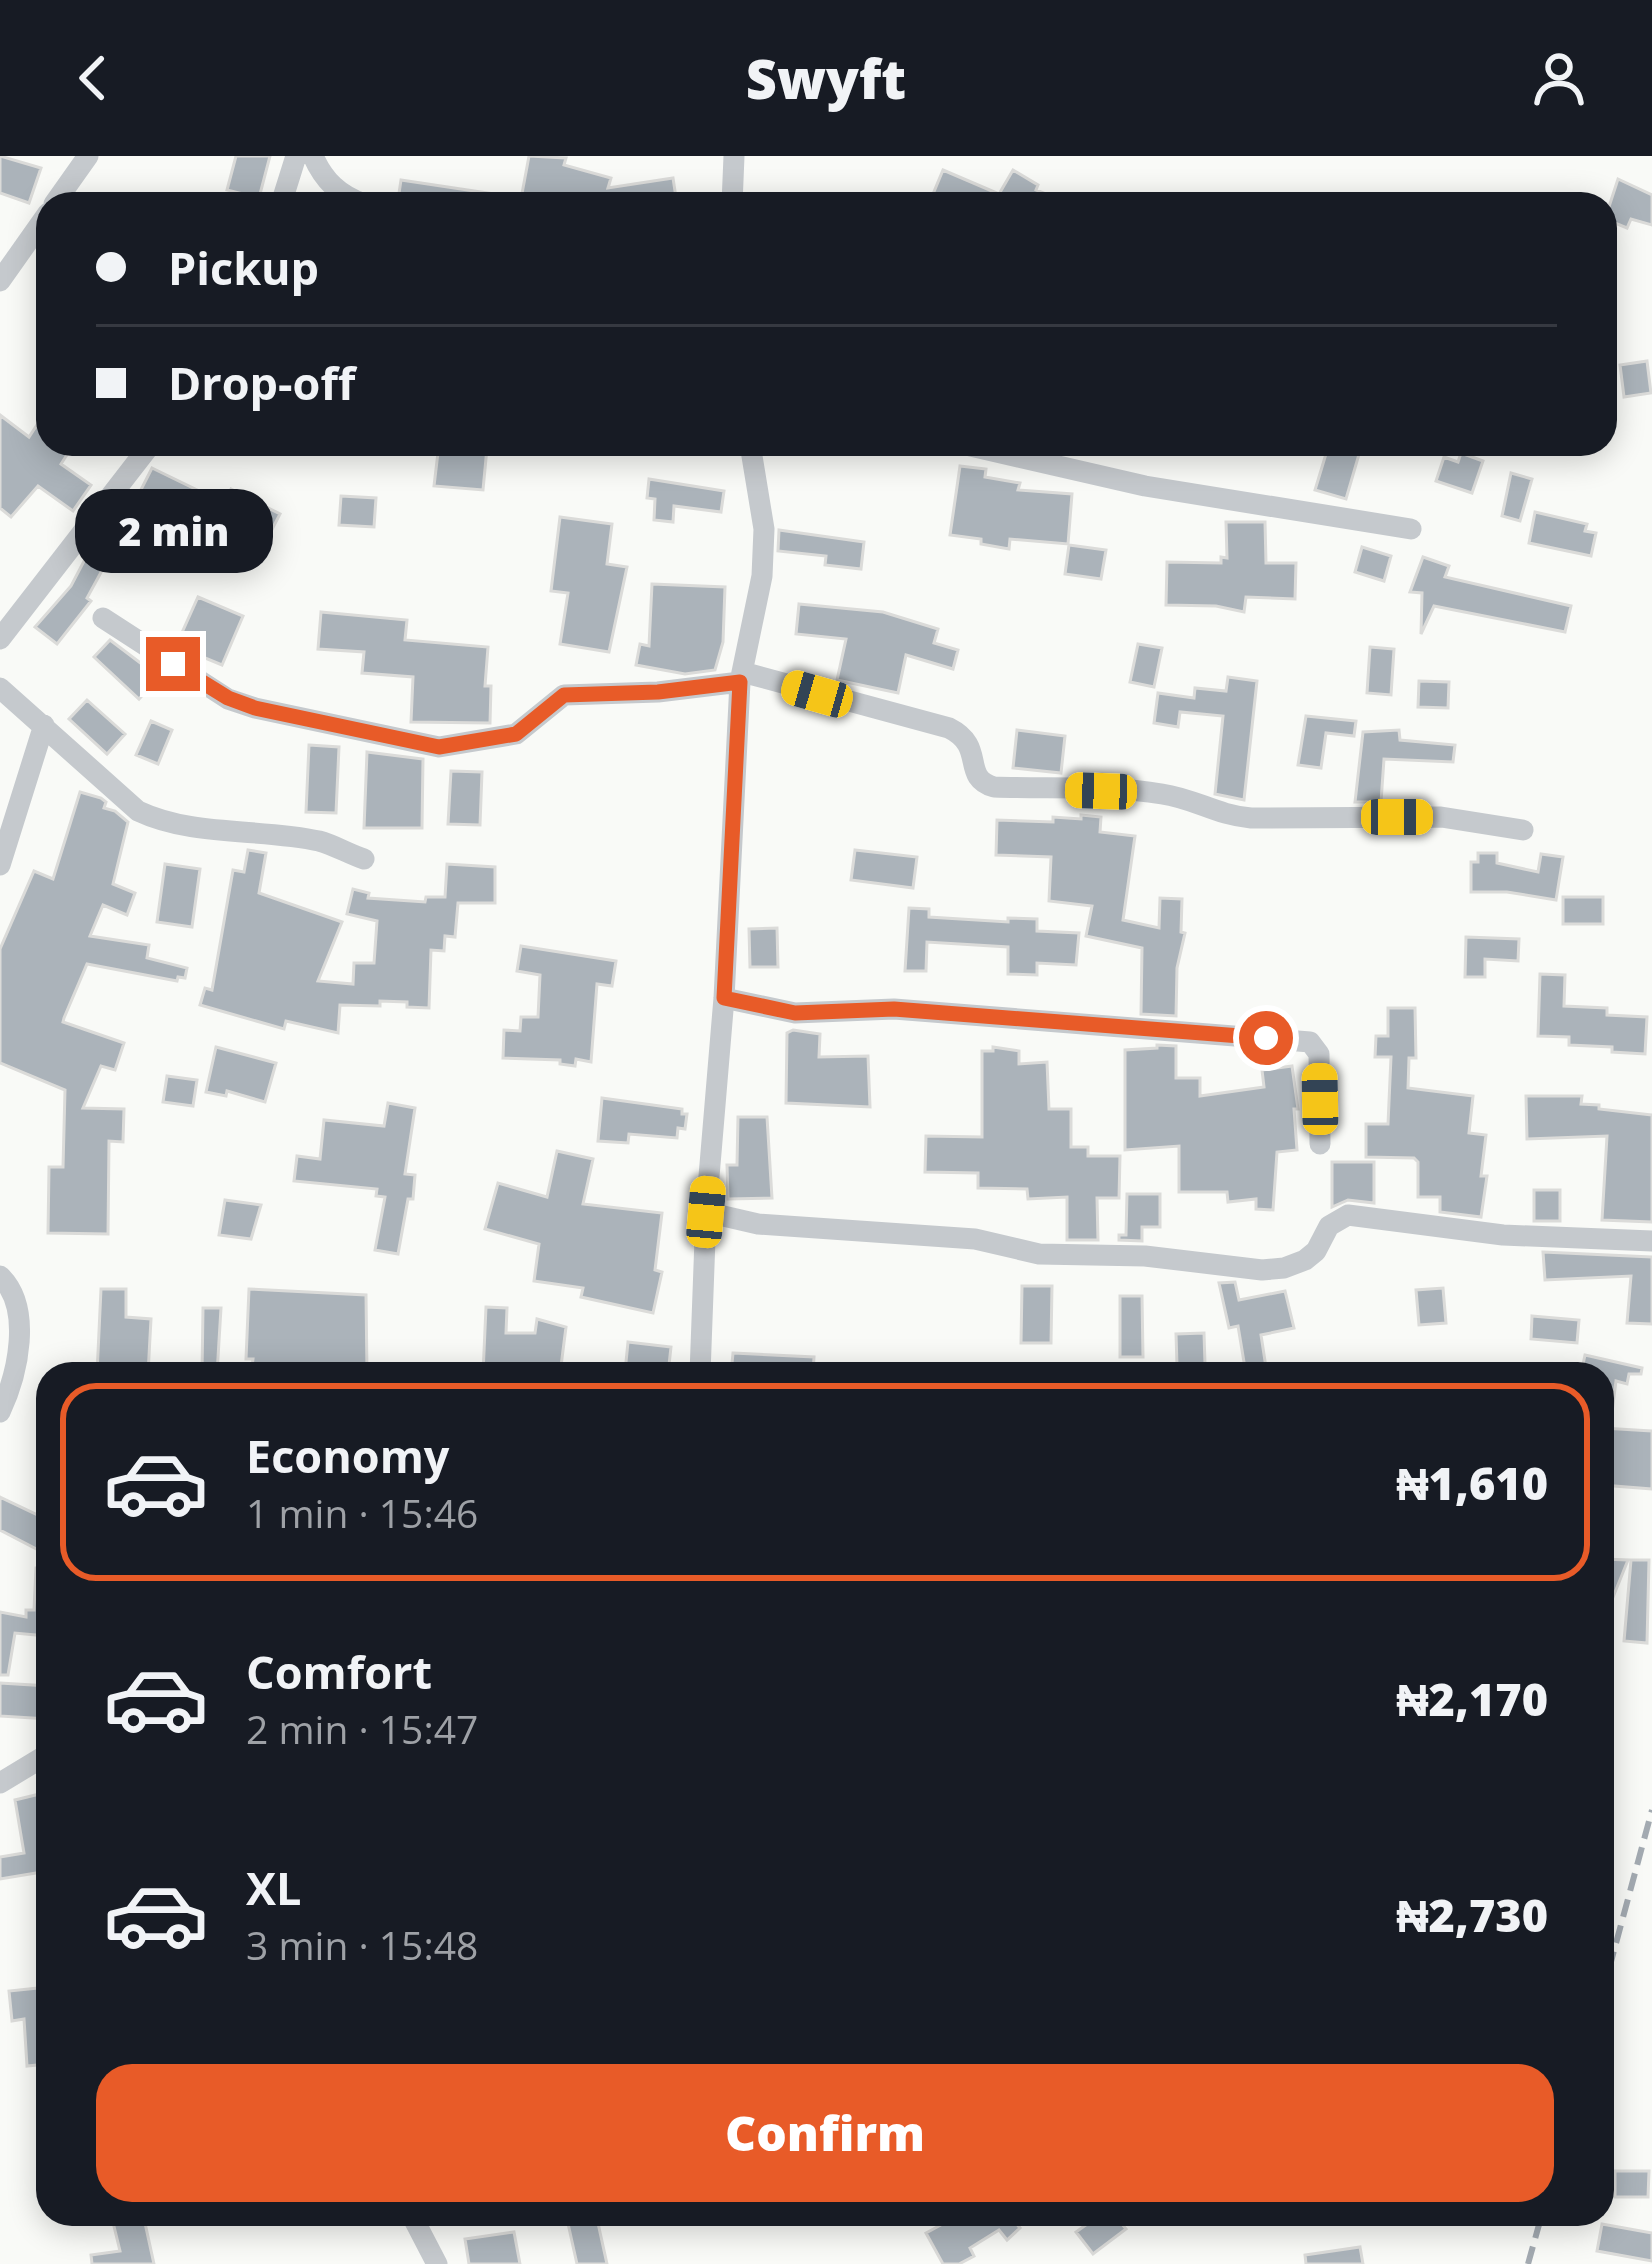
<!DOCTYPE html>
<meta charset="utf-8">
<style>
body{margin:0;font-family:"Open Sans",sans-serif;background:#242831;color:#f1f3f6;height:100vh;display:flex;flex-direction:column;font-size:45px;white-space:nowrap}
*{box-sizing:border-box;margin:0}
p{font-size:39px;color:#9ea1a6}
.icon{flex:none;width:66px;height:66px;fill:none;stroke:currentColor;stroke-width:2;stroke-linecap:round;stroke-linejoin:round}
.map{position:relative;flex:1;overflow:hidden}
.panel{position:absolute;left:36px;top:1206px;width:1578px;height:864px;display:flex;flex-direction:column;background:#171b24;border-radius:36px;box-shadow:0 6px 30px #0003}
.panel>*{flex:none}
.guide{position:absolute;left:36px;top:36px;width:1581px;height:264px;border-radius:36px;box-shadow:0 6px 30px #0003;display:grid;align-content:center;height:264px;padding:0 60px;background:#171b24}
.end{position:absolute;width:54px;height:54px;margin:-27px;border:15px solid #e85b28;background:#fff;box-shadow:0 0 0 6px #fff}
.from{border-radius:50%}
.bubble{position:absolute;height:84px;border-radius:36px;background:#171b24;box-shadow:0 6px 30px #0003;font-size:39px;font-weight:800;line-height:84px;text-align:center}
.car{position:absolute;width:36px;height:72px;margin:-36px -18px;border-radius:15px;box-shadow:0 0 9px 3px #0007;background:linear-gradient(#f5c518 24%,#345 0 40%,#f5c518 0 76%,#345 0 86%,#f5c518 0)}
.guide b{display:flex;align-items:center;gap:42px;height:114px;font-size:45px}
.guide b+b{border-top:3px solid #363941}
.guide i{width:30px;height:30px;background:#f1f3f6}
ul{padding:21px 0 0;list-style:none}
li{display:flex;align-items:center;gap:36px;height:198px;margin:0 24px 18px;padding:0 36px;border:6px solid transparent;border-radius:36px}
li div{flex:1}
li b{display:block;font-size:45px}
li em{font-style:normal;font-weight:800}
li.selected{border-color:#e85b28}
li>.icon{width:108px;height:108px;stroke-width:1.5}
.cta{display:flex;gap:24px;margin-top:auto;padding:24px 60px}
.cta a{flex:1;height:138px;border-radius:36px;background:#e85b28;color:#fff;font-size:48px;font-weight:800;line-height:138px;text-align:center}
header{display:flex;justify-content:space-between;align-items:center;height:156px;padding:0 60px;background:#171b24;font-size:54px;font-weight:800}
.map>svg:first-child{display:block}
.building{fill:#abb3ba;stroke:#dbdbd9;stroke-width:3}
.lines{fill:none;stroke-linecap:round;stroke-linejoin:round}
.street{stroke:#c5c9cd;stroke-width:21}
.rail{stroke:#a3aab1;stroke-width:6;stroke-dasharray:18 9;stroke-linecap:butt}
.route{stroke:#e85b28;stroke-width:15}
</style>
<header><svg class="icon" aria-label="back" viewBox="0 0 24 24"><path d="M15 5l-7 7 7 7"/></svg>Swyft<svg class="icon" aria-label="person" viewBox="0 0 24 24"><circle cx="12" cy="8" r="4"/><path d="M4 21q1-7 8-7t8 7"/></svg></header>
<div class="map">
<svg width="1652" height="2108" viewBox="0 0 1652 2108">
<rect width="100%" height="100%" fill="#f9faf7"/>
<path class="building" d="M0 0 41 12 29 47 0 37Z
M236 0H270L259 42 227 34Z
M529 0 566 2 564 9 611 22 608 32 673 22 677 48H579L558 42 557 48H546L521 43Z
M943 14 999 38 1013 14 1038 29 1036 34 1070 48H943L931 43Z
M1618 23 1652 39V69L1631 63 1627 72 1605 63Z
M401 24 501 39 500 48 398 44Z
M1647 205 1651 237 1624 241 1620 209Z
M48 252V288H74L61 308 91 329 73 355 38 330 11 361 0 352V259L29 281Z
M439 288 487 292 483 334 434 330Z
M1329 288H1362L1346 343 1315 334Z
M1461 297 1483 305 1472 337 1436 325 1444 301 1458 306Z
M960 310 986 313 985 321 1020 327 1018 334 1072 338 1068 388 1010 383 1009 393 981 388V383L950 379Z
M152 312 224 347 231 333 280 358 264 389 222 367 196 414 120 375Z
M1511 317 1532 323 1520 365 1502 360Z
M649 323 724 335 721 356 674 350 673 366 654 364 655 343 647 342Z
M341 340 376 342 374 371 339 369Z
M1535 356 1587 368 1585 375 1596 377 1591 400 1529 387Z
M560 361 612 368 607 408 627 411 609 496 560 488 568 437 551 435Z
M1226 366H1265L1266 407H1296L1295 443 1246 441 1244 456 1216 450 1166 449 1167 406 1221 407V401L1227 402Z
M779 374 864 386 861 413 825 409 826 400 778 395Z
M93 388 111 398 87 442 91 445 57 488 35 471 71 430Z
M1069 389 1106 394 1101 423 1065 418Z
M1362 391 1391 400 1384 425 1355 416Z
M1423 401 1449 410 1445 421 1571 450 1565 476 1434 450 1421 478 1422 437 1410 436Z
M652 428 725 431 723 486 715 514 685 518 636 509 640 488 649 490Z
M198 441 243 460 222 509 176 490Z
M799 448 883 456 938 473 934 487 958 494 953 513 906 499 898 537 837 524 846 483 796 478Z
M321 456 407 464 405 484 488 491 485 530H491L490 567 411 566 413 521 362 517 364 496 318 493Z
M110 484 159 521 139 543 94 501Z
M1138 488 1162 492 1154 531 1130 526Z
M1370 491 1394 493 1391 539 1367 537Z
M1228 521 1257 525 1244 644 1215 638 1223 560 1180 556 1178 571 1154 567 1158 537 1194 542 1195 532 1226 535Z
M1419 525 1449 526 1448 552 1418 551Z
M87 544 125 578 107 598 69 563Z
M1306 560 1356 565 1354 580 1326 577 1321 612 1298 609Z
M151 565 172 574 158 608 136 599Z
M1017 574 1065 580 1061 617 1013 612Z
M1399 574 1400 584 1455 589 1453 606 1384 603 1381 646H1355L1363 576Z
M309 589 339 591 336 657 306 656Z
M367 596 423 603 422 672H364Z
M451 615 482 616 480 669 448 668Z
M80 636 101 642 106 646 104 652 115 655 128 666 113 728 135 737 127 759 103 749 90 780 149 789 147 802 187 812 185 822 178 821 177 825 87 808 64 862 63 866 124 887 115 914 101 910 83 952 124 953 123 986 109 985 108 1078 48 1077 49 1011H63L65 934 0 907V793L34 715 53 723Z
M1081 659 1101 661 1100 676 1135 680 1123 764 1159 772 1160 742 1182 743 1181 776 1185 777 1177 812 1176 860 1141 858 1142 792 1086 780 1092 750 1049 745 1051 701 996 699 997 664 1053 666V661L1081 663Z
M248 694 266 697 259 737 342 766 318 825 353 828 354 807H374L377 765 347 758 353 733 369 737 368 742 425 746 426 741H445L447 708 495 711V747H458L455 781 445 780 444 795 431 794 429 852 407 851V846L380 845V850L340 849 338 877 286 865 284 873 200 849 205 832 212 834 233 714 244 716Z
M855 694 917 701 913 732 851 724Z
M1478 697H1497V707L1538 716 1541 698 1563 701 1556 744 1507 736H1471V706H1478Z
M165 708 200 713 192 771 157 766Z
M1563 741H1603V768H1563Z
M909 752 929 753V761L1008 766V762L1037 763V775L1079 777 1076 809 1037 807V819L1008 818V791L927 786 926 815H905Z
M777 772 778 811H750L749 773Z
M1466 781 1519 783 1518 805 1485 803V821H1465Z
M521 790 616 805 612 830 597 828 591 906 576 903 575 910 560 908V904L503 902 504 874 520 875 521 861H538L540 819 517 815Z
M1540 818 1565 819 1564 850 1607 852V859L1647 861 1645 898 1612 896V891L1569 889V881L1538 880Z
M1388 852H1415L1416 902H1409L1408 932 1473 940 1469 977 1486 979 1481 1020H1487L1481 1061 1440 1056V1041H1418V1006L1414 1002 1366 1001V968H1388L1391 901H1375L1376 880H1388Z
M793 874 820 878 819 901 868 900 870 951 786 947 787 877Z
M1157 889 1176 890V922H1200V940L1264 931 1262 914 1292 910 1298 953H1294L1297 994 1277 996 1273 1054 1256 1053V1043L1228 1046 1227 1036H1179V990L1125 994V894L1157 892Z
M216 891 276 907 265 946 227 935 226 940 206 936Z
M993 891 1019 895V908L1047 906 1049 953H1071V991H1088V1000H1120L1119 1042H1097L1098 1084H1067V1041L1028 1043 1027 1033 978 1032V1017L925 1016 926 980 982 981V895H993Z
M167 920 197 924 193 950 163 946Z
M1526 940H1582L1581 948 1599 949V953L1652 959V1066L1602 1064 1607 980 1527 983Z
M602 942 682 953V958H687L685 973 678 972 677 982 629 978 628 987 598 985Z
M388 947 415 952 405 1018 415 1019 413 1043H408L398 1098 375 1094 385 1041 376 1040 377 1033 294 1025 297 1000 320 1003 324 964 384 970Z
M738 961H767L772 1042 728 1043 727 1009H737Z
M557 995 593 1003 583 1048 662 1057 655 1114 662 1116 653 1157 581 1141 583 1132 534 1125 539 1088 485 1073 498 1027 547 1041Z
M1332 1006H1374V1047L1348 1044 1332 1051Z
M1534 1034H1560V1065H1534Z
M1127 1038H1160V1071H1142V1085L1119 1084V1079H1126Z
M225 1044 261 1049 251 1083 219 1079Z
M1543 1096 1652 1101V1168L1627 1167 1631 1120 1545 1124Z
M1235 1126 1239 1144 1285 1135 1294 1172 1261 1179 1267 1218H1246L1238 1170 1229 1172 1219 1127Z
M1022 1130H1052L1051 1187H1021Z
M1443 1132 1446 1167 1419 1169 1416 1134Z
M101 1133H126V1161L151 1163 148 1218H97Z
M249 1133 366 1139 367 1218 282 1214 281 1218H251L253 1203H246Z
M1120 1140H1142L1143 1201H1120Z
M486 1151 507 1152 506 1177H535L537 1163 566 1171 560 1218H483Z
M203 1152H221L217 1218H202Z
M1532 1160 1579 1164 1577 1187 1531 1183Z
M1204 1177 1205 1208 1177 1209 1176 1178Z
M628 1186 671 1191 668 1218 625 1216Z
M733 1197 814 1201 813 1218H731Z
M1585 1199 1642 1212 1641 1218H1629L1627 1228 1616 1225 1612 1256H1602V1218H1581Z
M1602 1272 1652 1275V1333L1602 1329Z
M0 1341 48 1364V1399L0 1374Z
M1602 1403 1628 1404 1603 1466H1602Z
M1631 1404H1649L1647 1487 1624 1485Z
M36 1412H48L47 1480 15 1477 8 1519H0V1456L26 1461V1454H34Z
M0 1527 48 1530V1563L0 1560Z
M48 1636V1715L0 1723V1701L24 1697 15 1644Z
M48 1831V1908L27 1910 24 1863 12 1865 9 1835Z
M1615 2015H1649L1648 2041H1615Z
M111 2058H143L154 2108H92L91 2099 120 2095Z
M596 2058 607 2108H577L567 2063Z
M961 2058H1008L1020 2072 1007 2084 999 2074 970 2092 974 2100 959 2108H943L926 2077Z
M1101 2058H1114L1126 2073 1093 2098 1076 2076Z
M1602 2068 1652 2077V2105L1597 2095Z
M514 2076 520 2108H469L465 2083Z
M1360 2091 1363 2108H1306L1305 2099Z"/>
<g class="lines">
<path class="street" d="M313 0C324 25 339 39 364 48
M54 48 88 0
M281 48 296 0
M732 48 734 0
M0 125 48 57
M962 288 1145 330 1411 373
M103 462 228 543 255 552 439 591 516 578 564 539 658 536 740 526
M0 483 151 288
M742 516 949 572C987 591 960 621 994 631 1049 633 1108 629 1162 638 1196 643 1216 659 1251 662L1441 661 1523 674
M0 532 138 655C193 681 260 672 319 685 334 689 349 698 364 703
M0 709 44 569
M724 842 795 857 894 853 1310 886 1319 898 1320 988
M706 1056 758 1068 975 1083 1039 1098 1145 1100 1262 1114 1284 1112 1305 1104 1316 1095 1329 1070 1348 1059 1503 1079 1652 1085
M0 1120C33 1152 18 1218 0 1256
M700 1218 706 1056 724 842 740 526 762 420 764 373 750 288
M0 1627 48 1598
M411 2058 437 2108"/>
<path class="rail" d="M1602 1839 1652 1654
M1528 2108 1542 2058"/>
</g>
<g class="lines">
<path class="route" d="M173 508 228 542 255 552 439 591 516 578 564 539 658 536 740 526 724 842 795 857 894 853 1266 882"/>
</g>
</svg>
<i class="end from" style="left:1266px;top:882px"></i>
<i class="end" style="left:173px;top:508px"></i>
<div class="bubble" style="left:75px;top:333px;width:198px">2 min</div>
<i class="car" style="left:817px;top:538px;rotate:286deg"></i>
<i class="car" style="left:1101px;top:635px;rotate:272deg"></i>
<i class="car" style="left:1397px;top:661px;rotate:90deg"></i>
<i class="car" style="left:1320px;top:943px;rotate:359deg"></i>
<i class="car" style="left:706px;top:1056px;rotate:5deg"></i>
<div class="guide">
<b><i class="from"></i>Pickup</b>
<b><i></i>Drop-off</b>
</div>
<section class="panel">
<ul>
<li class="selected"><svg class="icon" aria-label="car" viewBox="0 0 24 24"><path d="M5 17H2v-5l4-1 3-4h7l3 4 3 1v5h-3M9 17h6M6 11h13"/><circle cx="7" cy="17" r="2"/><circle cx="17" cy="17" r="2"/></svg><div><b>Economy</b><p>1 min · 15:46</p></div><em>₦1,610</em></li>
<li><svg class="icon" aria-label="car" viewBox="0 0 24 24"><path d="M5 17H2v-5l4-1 3-4h7l3 4 3 1v5h-3M9 17h6M6 11h13"/><circle cx="7" cy="17" r="2"/><circle cx="17" cy="17" r="2"/></svg><div><b>Comfort</b><p>2 min · 15:47</p></div><em>₦2,170</em></li>
<li><svg class="icon" aria-label="car" viewBox="0 0 24 24"><path d="M5 17H2v-5l4-1 3-4h7l3 4 3 1v5h-3M9 17h6M6 11h13"/><circle cx="7" cy="17" r="2"/><circle cx="17" cy="17" r="2"/></svg><div><b>XL</b><p>3 min · 15:48</p></div><em>₦2,730</em></li>
</ul>
<div class="cta"><a>Confirm</a></div>
</section>
</div>
